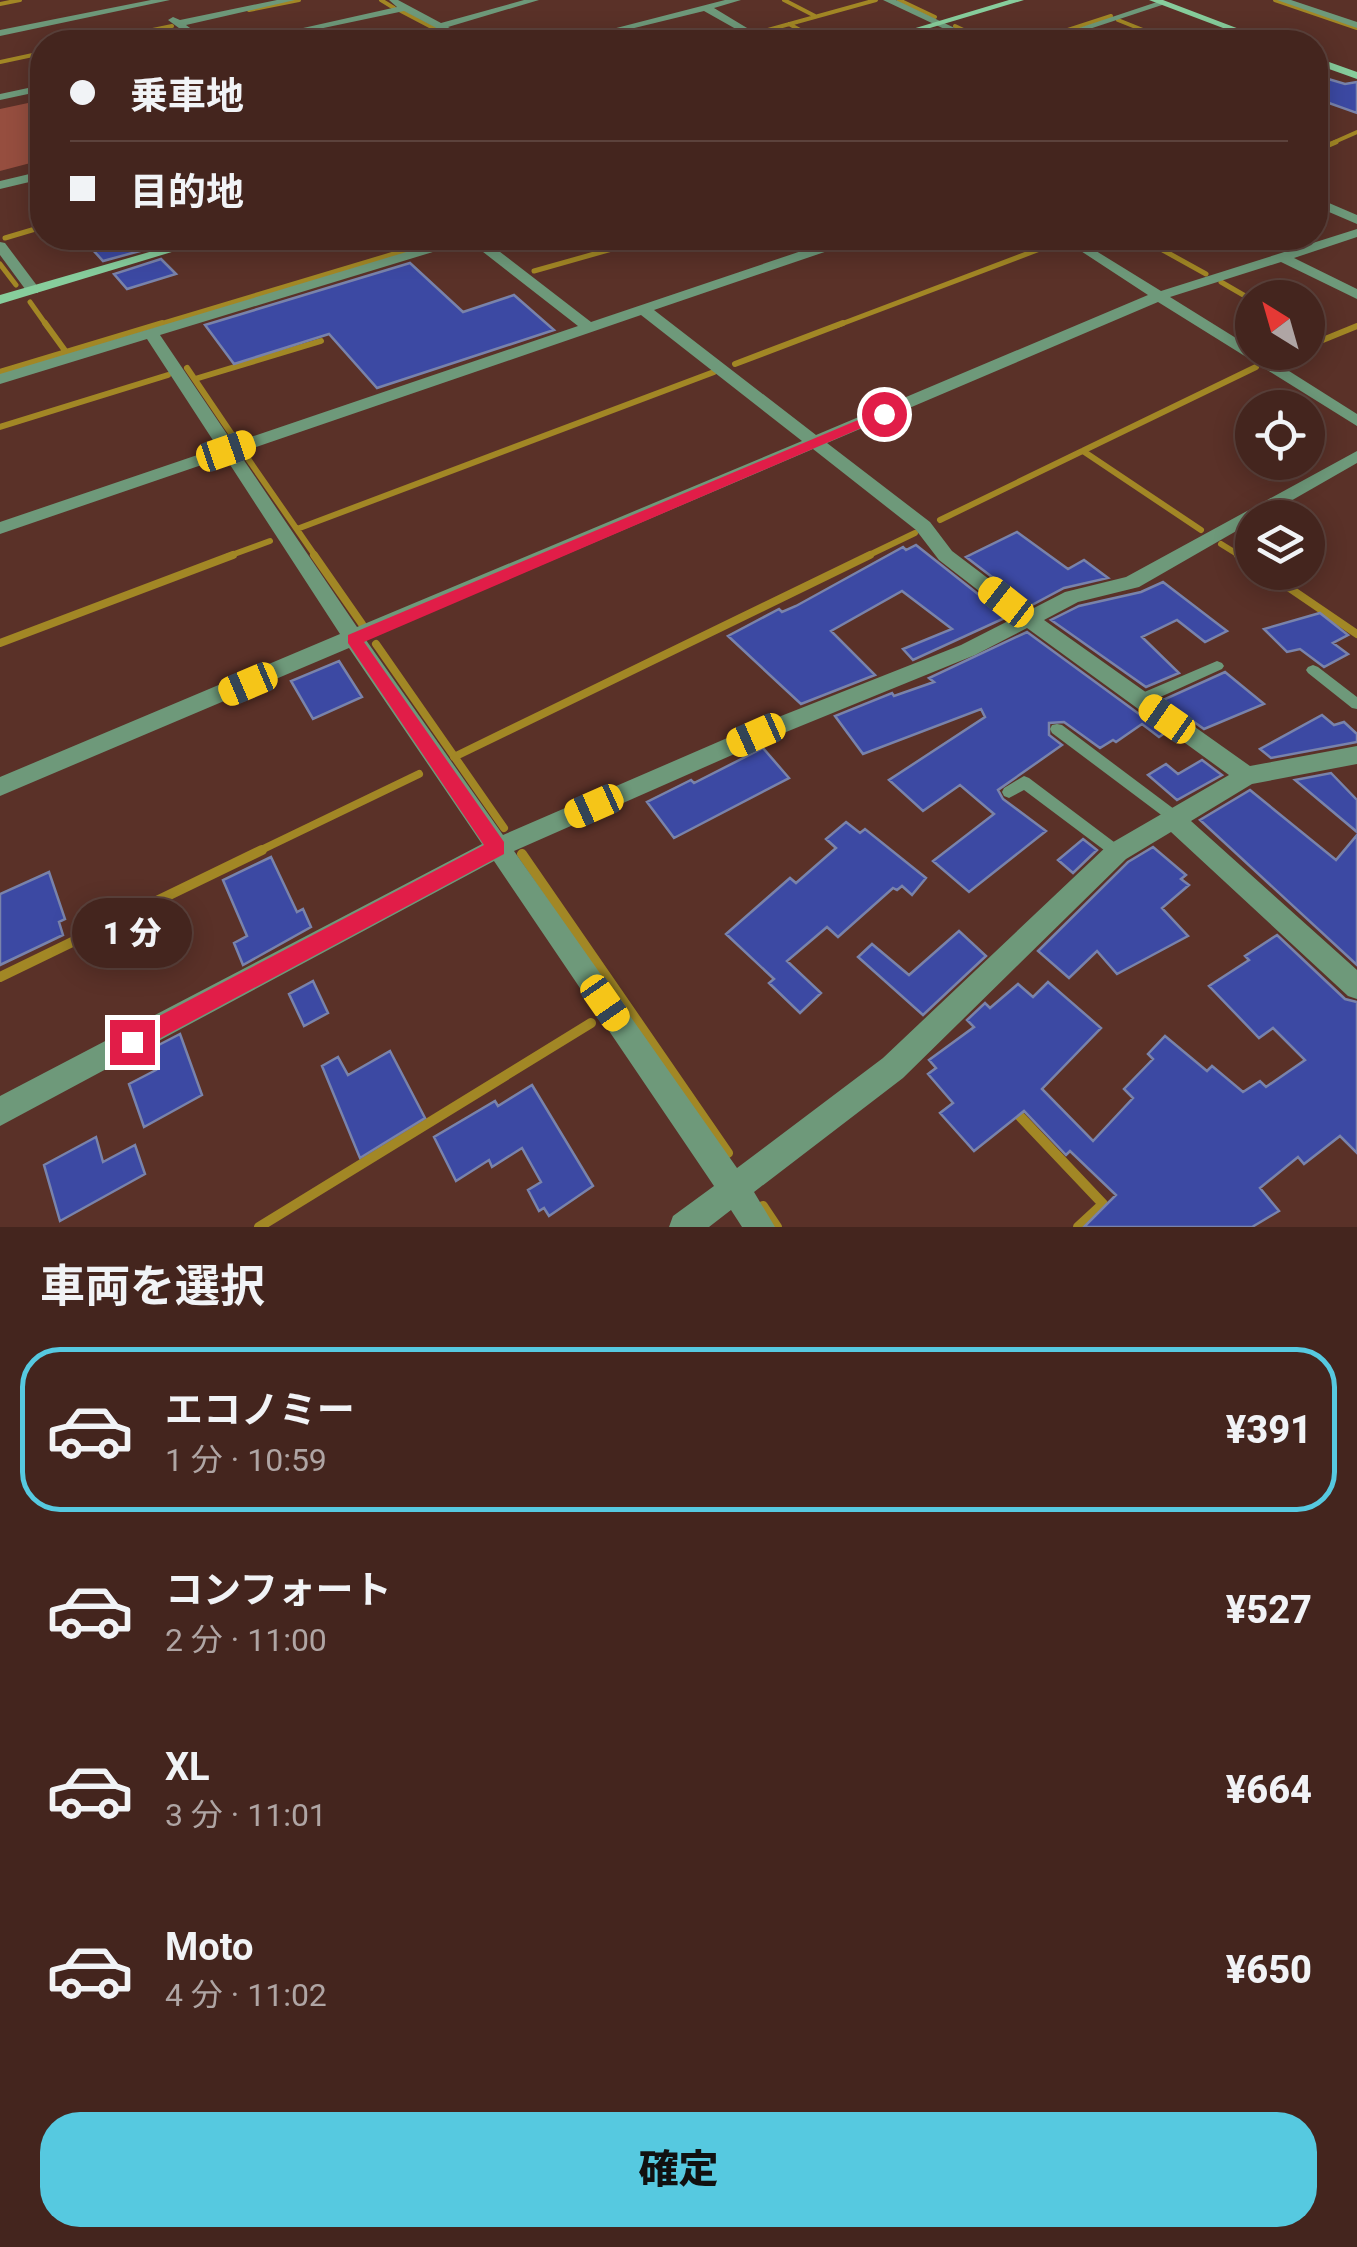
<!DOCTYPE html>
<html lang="ja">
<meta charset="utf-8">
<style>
body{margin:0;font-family:Roboto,"Noto Sans JP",sans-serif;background:#4e312b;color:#f1f3f6;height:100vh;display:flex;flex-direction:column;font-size:38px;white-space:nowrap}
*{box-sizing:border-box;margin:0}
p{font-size:32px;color:#afa5a4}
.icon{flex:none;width:55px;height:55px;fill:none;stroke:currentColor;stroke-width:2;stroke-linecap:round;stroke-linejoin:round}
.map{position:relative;height:1227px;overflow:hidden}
.details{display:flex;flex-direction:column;background:#44251e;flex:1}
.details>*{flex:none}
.banner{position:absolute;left:30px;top:30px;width:1298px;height:220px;border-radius:40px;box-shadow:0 5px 25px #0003,0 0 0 2px #5c423c;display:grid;align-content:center;height:220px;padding:0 40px;background:#44251e}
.needle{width:65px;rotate:323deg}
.fabs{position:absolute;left:1235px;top:280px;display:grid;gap:20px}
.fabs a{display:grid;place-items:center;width:90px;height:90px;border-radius:50%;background:#44251e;box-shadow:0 5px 25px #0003,0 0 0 2px #5c423c;font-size:50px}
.end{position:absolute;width:45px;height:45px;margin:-22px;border:12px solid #e11d48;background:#fff;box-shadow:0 0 0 5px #fff}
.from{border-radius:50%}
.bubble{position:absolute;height:70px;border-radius:35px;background:#44251e;box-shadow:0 5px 25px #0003,0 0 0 2px #5c423c;font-size:32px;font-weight:800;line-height:70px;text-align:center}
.car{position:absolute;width:30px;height:60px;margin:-30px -15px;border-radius:12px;box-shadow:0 0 8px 2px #0007;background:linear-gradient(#f5c518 24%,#345 0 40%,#f5c518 0 76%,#345 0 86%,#f5c518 0)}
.banner b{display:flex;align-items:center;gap:35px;height:95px;font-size:38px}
.banner b+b{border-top:2px solid #5c423c}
.banner i{width:25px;height:25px;background:#f1f3f6}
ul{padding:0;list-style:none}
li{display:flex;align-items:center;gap:30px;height:165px;margin:0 20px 15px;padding:0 20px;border:5px solid transparent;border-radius:40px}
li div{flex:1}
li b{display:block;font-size:38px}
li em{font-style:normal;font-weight:800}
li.selected{border-color:#56c9e0}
li>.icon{width:90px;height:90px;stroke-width:1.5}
h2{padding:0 40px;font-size:45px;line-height:120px}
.cta{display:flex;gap:20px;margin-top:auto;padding:20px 40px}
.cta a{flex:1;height:115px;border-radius:40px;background:#56c9e0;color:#111;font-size:40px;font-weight:800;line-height:115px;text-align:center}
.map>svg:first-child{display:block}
.green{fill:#964e3f}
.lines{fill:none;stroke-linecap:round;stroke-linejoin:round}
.stream-far4{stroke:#a28725;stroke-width:4}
.stream-far3{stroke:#a28725;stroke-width:5}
.stream-far2{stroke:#a28725;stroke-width:6}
.stream-far1{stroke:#a28725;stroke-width:8}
.stream{stroke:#a28725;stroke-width:10}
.building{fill:#3c49a3;stroke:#7983ab;stroke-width:2.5}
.lane{fill:#6e997a;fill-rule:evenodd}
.street{fill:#6e997a;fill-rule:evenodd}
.secondary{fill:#87cd9c;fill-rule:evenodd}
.route{fill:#e11d48}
</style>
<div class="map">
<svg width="1357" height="1227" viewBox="0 0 1357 1227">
<rect width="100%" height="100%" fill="#5a3128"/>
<path class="green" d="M42 100V160L0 171V109Z"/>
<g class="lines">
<path class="stream-far4" d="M381 0 394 8
M784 0 815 16
M899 0 935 17
M1275 0 1357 28
M0 4 20 0
M249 10 299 0
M401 11 460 42
M1118 20 1173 42
M789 24 822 42
M955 26 989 42
M757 33 876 0
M95 42 172 26
M399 42 441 32
M721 42 746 36
M1031 42 1111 16
M0 62 42 53
M1330 144 1357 132"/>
<path class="stream-far3" d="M1315 151 1336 142
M5 238 42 227
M1141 238 1206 274
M0 264 16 285
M534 271 651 238
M1221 282 1252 300
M30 302 47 326
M154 326 447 238
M836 326 1061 241"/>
<path class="stream-far2" d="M45 323 66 352
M1308 330 1324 339
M1308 346 1357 326
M1276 358 1290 352
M735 364 843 323
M187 368 235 439
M0 372 162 323
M195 379 321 341
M0 427 168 375
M1083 451 1201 530
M244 453 316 557
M940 520 1256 367
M297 529 714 372
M1221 544 1242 557
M226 557 270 541
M865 557 915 533"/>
<path class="stream-far1" d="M314 555 362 624
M1238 555 1252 564
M1266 572 1357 634
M0 643 233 555
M376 644 504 828
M454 757 870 555
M257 852 419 774"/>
<path class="stream" d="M522 854 728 1153
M0 977 262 850
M1013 1109 1103 1204 1078 1227
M763 1206 777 1227
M259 1227 591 1023"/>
</g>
<path class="building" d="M1315 75 1345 84 1357 82V113L1315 98Z
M82 238H141L151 248 103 261Z
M161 259 176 274 127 289 114 274Z
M410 263 463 312 514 295 554 330 377 388 329 334 234 364 205 325Z
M1017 532 1068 569 1084 560 1108 578 1064 588 1030 606 966 557Z
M916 545 1007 617 913 660 903 649 952 629 902 591 831 631 875 675 801 704 728 636 779 609 782 612 796 606 903 547 906 550Z
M1163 582 1227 631 1205 642 1177 620 1142 637 1179 673 1146 687 1051 620 1079 606 1141 592Z
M1320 613 1348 635 1333 643 1348 654 1324 667 1300 649 1287 652 1264 629Z
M1027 632 1165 733 1159 737 1142 724 1116 742 1113 740 1100 748 1064 722 1049 723V735L1062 745 998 790 1003 799 1046 831 969 892 933 861 994 814 960 785 923 811 889 780 985 717 981 709 863 754 835 716 892 693 894 696 934 682 929 678Z
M339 661 362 697 313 719 291 681Z
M1225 672 1264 704 1204 729 1163 700Z
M1322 715 1334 725 1344 722 1357 734V742L1271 758 1260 749Z
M763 748 789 778 674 838 647 802 691 780 694 783Z
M1202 760 1222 775 1177 800 1148 775 1166 764 1178 774Z
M1331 773 1357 800V832L1295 780Z
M1250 790 1336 860 1357 835V965L1200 820Z
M846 822 860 833 865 829 926 878 912 895 902 886 897 890 893 888 838 937 827 927 787 961 821 993 800 1013 769 983 774 979 726 934 790 878 796 883 836 848 826 839Z
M1083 839 1097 850 1073 873 1058 860Z
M1153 847 1186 875 1181 879 1189 885 1162 908 1188 936 1117 974 1097 951 1069 978 1038 951 1128 862Z
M271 857 297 912 303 909 311 927 243 965 234 943 247 936 223 880Z
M49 872 65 919 59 922 63 935 0 965V894Z
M959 931 986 956 923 1015 858 957 872 944 909 975Z
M1277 935 1345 999 1357 1002V1153L1340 1136 1304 1164 1298 1157 1260 1188 1279 1211 1252 1227H1084L1116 1195 1070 1151 1066 1155 1024 1111 974 1151 940 1113 953 1103 928 1074 936 1068 929 1060 974 1027 967 1020 985 1003 990 1008 1018 984 1033 997 1048 982 1101 1028 1042 1089 1093 1141 1133 1098 1124 1089 1153 1059 1148 1054 1165 1036 1207 1071 1212 1066 1243 1092 1260 1081 1266 1087 1305 1060 1273 1028 1259 1038 1209 986 1249 960 1245 956Z
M313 981 328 1013 304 1026 289 994Z
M180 1034 202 1095 144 1127 129 1084 156 1070 149 1050Z
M390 1051 425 1118 360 1158 322 1066 338 1057 348 1075Z
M532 1085 593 1186 549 1216 544 1208 539 1211 528 1190 541 1182 522 1148 492 1167 489 1160 456 1181 434 1137 495 1101 498 1106Z
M96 1137 103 1162 135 1145 145 1174 60 1221 44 1165Z"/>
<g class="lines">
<path class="lane" d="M1217 661 1222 663 1224 666 1222 669 1145 704H1135L1133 700 1135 696Z
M1313 665 1318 667 1357 697V709L1352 708 1308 673 1306 670 1308 667Z
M1057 724 1062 725 1182 815 1184 819 1182 823 1177 825 1172 823 1052 733 1050 729 1052 725Z
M1024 776 1029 778 1122 848 1125 852 1122 856 1117 858 1112 856 1024 790 1009 798 1004 796 1002 792 1004 788Z"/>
<path class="street" d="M151 0H170L0 36V30Z
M277 0H295L186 25 209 42H198L168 20 173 17 180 20Z
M389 0H398L441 23 524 0H539L448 27 475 42H463L404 11 257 42H241L397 7Z
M725 0H741L714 8 770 42H759L704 11 577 42H562Z
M883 0H896L984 42H972Z
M1277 0H1291L1357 22V28Z
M1160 1 1168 3 1050 42H1037Z
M42 85V91L0 100V94Z
M42 171V179L0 189V181Z
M1315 197 1357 215V224L1315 206Z
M1357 229V237L1294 258 1357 289V299L1281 262 1170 297 1252 348V352H1259L1357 414V426L1158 302 827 443 930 522 952 551 1030 610 1065 592 1126 577 1357 451V463L1261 518H1252V522L1139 587 1078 602 1044 620 1250 766 1357 746V764L1252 784 1191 821 1357 970V999L1348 996 1171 832 1126 859 903 1078 754 1192 775 1227H742L731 1210 709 1227H669L673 1216 714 1186 494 861 0 1126V1096L482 844 349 648 0 796V777L340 634 225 457 0 534V522L218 448 147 339 0 384V374L453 238H482L591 322 840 238H858L857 241 654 310 816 435 1148 295 1061 238H1075L1161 291ZM469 241 578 326 233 443 160 335ZM641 315 802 441 357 627 239 453ZM813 449 916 530 939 560 1014 618 961 645 748 729 503 835 366 640ZM1027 628 1229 775 1108 845 883 1058 737 1168 514 851 764 741 975 655Z
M0 242 5 243 38 287V293H28L0 255Z"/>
<path class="secondary" d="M1009 0H1024L883 42H869Z
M1149 0H1163L1273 42H1260Z
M1315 57 1357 72V79L1315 64Z
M198 238H218L0 304V295Z"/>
</g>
<path class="route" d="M884 409 891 414 889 416 364 642 504 842V854L140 1049 132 1052 125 1049 121 1042 125 1034 484 845 348 643V635Z"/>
</svg>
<div class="fabs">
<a><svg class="needle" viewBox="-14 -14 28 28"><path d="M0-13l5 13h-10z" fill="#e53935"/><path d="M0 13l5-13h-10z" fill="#afa5a4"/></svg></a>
<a><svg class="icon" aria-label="locate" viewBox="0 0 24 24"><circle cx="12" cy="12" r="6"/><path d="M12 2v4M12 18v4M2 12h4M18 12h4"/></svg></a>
<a><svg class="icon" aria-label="layers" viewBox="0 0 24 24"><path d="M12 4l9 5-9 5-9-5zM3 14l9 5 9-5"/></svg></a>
</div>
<i class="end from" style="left:884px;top:414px"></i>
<i class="end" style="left:132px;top:1042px"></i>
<div class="bubble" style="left:72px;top:898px;width:120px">1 分</div>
<i class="car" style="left:226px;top:451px;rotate:71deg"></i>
<i class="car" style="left:1006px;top:602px;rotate:308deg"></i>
<i class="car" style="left:248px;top:684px;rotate:247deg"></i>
<i class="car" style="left:1167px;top:719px;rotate:305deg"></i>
<i class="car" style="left:756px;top:735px;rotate:246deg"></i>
<i class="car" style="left:594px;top:806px;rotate:246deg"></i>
<i class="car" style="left:605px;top:1003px;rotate:145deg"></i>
<div class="banner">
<b><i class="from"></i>乗車地</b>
<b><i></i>目的地</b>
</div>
</div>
<section class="details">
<h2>車両を選択</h2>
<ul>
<li class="selected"><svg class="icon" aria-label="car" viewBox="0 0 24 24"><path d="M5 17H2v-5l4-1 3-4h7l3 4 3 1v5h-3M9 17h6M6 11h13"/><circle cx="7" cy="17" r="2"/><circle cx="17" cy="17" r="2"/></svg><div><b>エコノミー</b><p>1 分 · 10:59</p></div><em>¥391</em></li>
<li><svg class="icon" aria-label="car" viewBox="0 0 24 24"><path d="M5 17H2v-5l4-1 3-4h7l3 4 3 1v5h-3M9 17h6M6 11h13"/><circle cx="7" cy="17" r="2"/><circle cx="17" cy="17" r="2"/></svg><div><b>コンフォート</b><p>2 分 · 11:00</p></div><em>¥527</em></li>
<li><svg class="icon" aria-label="car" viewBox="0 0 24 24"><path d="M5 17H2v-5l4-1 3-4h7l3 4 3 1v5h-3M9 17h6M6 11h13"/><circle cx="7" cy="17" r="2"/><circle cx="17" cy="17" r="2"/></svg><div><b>XL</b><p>3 分 · 11:01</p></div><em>¥664</em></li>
<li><svg class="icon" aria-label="car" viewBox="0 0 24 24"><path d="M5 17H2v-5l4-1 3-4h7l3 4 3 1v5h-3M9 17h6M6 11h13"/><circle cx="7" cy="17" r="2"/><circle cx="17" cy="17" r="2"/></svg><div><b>Moto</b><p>4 分 · 11:02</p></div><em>¥650</em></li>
</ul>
<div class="cta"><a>確定</a></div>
</section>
